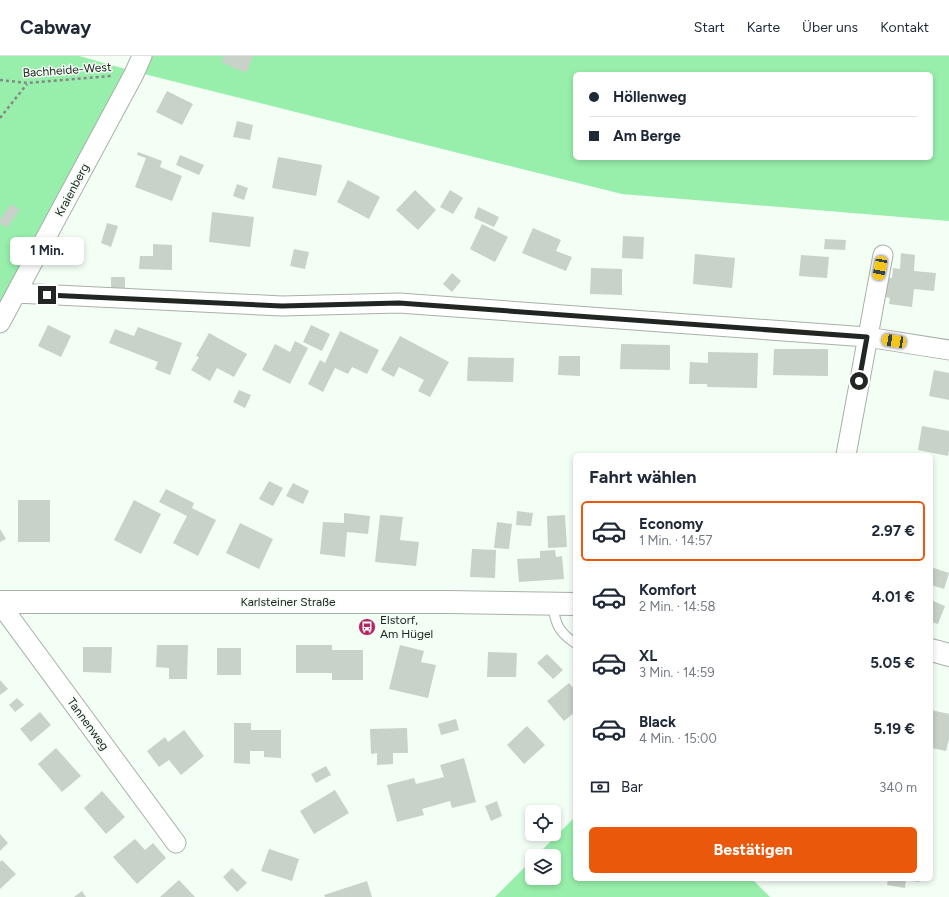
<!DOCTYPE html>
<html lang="de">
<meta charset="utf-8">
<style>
body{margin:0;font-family:Figtree,sans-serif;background:#f6f6f7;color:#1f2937;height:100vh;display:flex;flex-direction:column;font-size:15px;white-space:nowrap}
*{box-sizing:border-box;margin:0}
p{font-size:13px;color:#747a83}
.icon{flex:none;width:22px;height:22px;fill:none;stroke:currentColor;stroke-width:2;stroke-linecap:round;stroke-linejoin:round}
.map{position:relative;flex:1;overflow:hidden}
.panel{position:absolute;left:573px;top:397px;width:360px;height:428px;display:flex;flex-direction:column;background:#fff;border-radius:6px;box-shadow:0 2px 6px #0003}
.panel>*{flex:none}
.top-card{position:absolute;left:573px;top:16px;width:360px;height:88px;border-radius:6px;box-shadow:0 2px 6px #0003;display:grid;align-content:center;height:88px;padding:0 16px;background:#fff}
.buttons{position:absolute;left:525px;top:749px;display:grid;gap:8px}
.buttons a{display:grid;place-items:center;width:36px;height:36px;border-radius:6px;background:#fff;box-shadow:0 2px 6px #0003;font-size:20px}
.end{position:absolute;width:18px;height:18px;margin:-9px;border:5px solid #222623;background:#fff;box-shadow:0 0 0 2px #fff}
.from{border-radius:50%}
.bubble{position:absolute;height:28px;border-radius:6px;background:#fff;box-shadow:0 2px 6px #0003;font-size:13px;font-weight:700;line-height:28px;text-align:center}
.car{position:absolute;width:12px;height:24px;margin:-12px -6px;border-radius:5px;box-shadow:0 0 3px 1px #0007;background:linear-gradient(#f5c518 24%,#345 0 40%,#f5c518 0 76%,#345 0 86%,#f5c518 0)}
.top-card b{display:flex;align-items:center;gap:14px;height:38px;font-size:15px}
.top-card b+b{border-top:1px solid #e0e1e3}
.top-card i{width:10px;height:10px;background:#1f2937}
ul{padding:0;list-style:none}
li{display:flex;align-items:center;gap:12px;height:60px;margin:0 8px 6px;padding:0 8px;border:2px solid transparent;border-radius:6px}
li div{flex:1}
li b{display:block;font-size:15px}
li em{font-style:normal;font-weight:700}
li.current{border-color:#ea580c}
li>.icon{width:36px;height:36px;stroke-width:1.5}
h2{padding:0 16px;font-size:18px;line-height:48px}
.pay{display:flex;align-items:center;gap:10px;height:44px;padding:0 16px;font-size:15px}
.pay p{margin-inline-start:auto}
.action{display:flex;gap:8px;margin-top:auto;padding:8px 16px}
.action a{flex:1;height:46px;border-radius:6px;background:#ea580c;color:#fff;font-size:16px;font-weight:700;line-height:46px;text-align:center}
header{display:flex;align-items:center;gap:24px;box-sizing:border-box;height:56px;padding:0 20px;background:#fff;border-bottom:1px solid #e0e1e3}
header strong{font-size:19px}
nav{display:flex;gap:22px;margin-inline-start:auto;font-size:14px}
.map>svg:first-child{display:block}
.green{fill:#98efab;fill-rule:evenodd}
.building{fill:#c8d2c9}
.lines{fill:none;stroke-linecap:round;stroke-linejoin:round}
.lane-casing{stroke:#a7b1a8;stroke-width:11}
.street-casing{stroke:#a7b1a8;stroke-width:21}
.secondary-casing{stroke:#a7b1a8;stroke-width:24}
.path{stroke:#838a84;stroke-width:2.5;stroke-dasharray:3 3;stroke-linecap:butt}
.lane{stroke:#fff;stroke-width:9}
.street{stroke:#fff;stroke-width:19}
.secondary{stroke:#fff;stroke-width:22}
.route{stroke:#222623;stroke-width:5}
.labels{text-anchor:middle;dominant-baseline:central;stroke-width:3;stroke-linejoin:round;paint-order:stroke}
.street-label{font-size:12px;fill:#222623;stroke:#f3fef5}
.poi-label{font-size:12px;fill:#222623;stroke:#f3fef5;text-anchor:start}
</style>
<header>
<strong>Cabway</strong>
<nav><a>Start</a><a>Karte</a><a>Über uns</a><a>Kontakt</a></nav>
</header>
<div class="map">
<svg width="949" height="841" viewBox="0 0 949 841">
<rect width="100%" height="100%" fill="#f3fef5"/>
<path class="green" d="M0 0H79L136 16 145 0H949V165L622 138 136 16 0 261ZM575 18H931V102H575Z
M575 761V823H752L770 841H495L532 804V822H554V800H536Z"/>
<path class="building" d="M224 0H253L246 17 221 6Z
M167 35 193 48 182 69 156 56Z
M237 65 253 69 250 84 233 81Z
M138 96 162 105 160 111 182 120 172 145 135 131 146 102 137 99Z
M180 99 204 109 199 119 176 109Z
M278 101 322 109 316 140 272 132Z
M348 124 380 141 369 163 337 146Z
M237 128 248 132 244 144 233 140Z
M415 134 436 154 418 174 396 154Z
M450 134 463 142 453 158 440 151Z
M11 148 20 154 7 172 0 167V163Z
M478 151 499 161 494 171 474 162Z
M212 156 254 161 250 191 209 186Z
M107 167 118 170 111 191 101 187Z
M482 168 508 181 495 206 470 193Z
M533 172 561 184 556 195 572 201 566 215 522 197Z
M623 180 644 181 643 203 622 202Z
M825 183 846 184 845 194 824 193Z
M153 188 172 189V214L139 213 140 200H153Z
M294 193 309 196 305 213 290 210Z
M901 197 915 199 914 215 936 217 934 235 914 233 912 251 889 248 890 242 885 241 888 222H892L893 212 900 213Z
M695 198 735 202 732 232 693 228Z
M801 199 829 201 827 222 799 220Z
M591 212 622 213V239L590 238Z
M452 217 461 225 452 236 443 228Z
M111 221H125V236H111Z
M48 269 71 280 61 301 38 290Z
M311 269 330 278 322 295 303 286Z
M138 271 182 287 170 319 155 313 158 306 109 287 115 273 134 280Z
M340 275 379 294 367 318 352 311 348 318 335 312 323 336 308 328 320 304 325 307Z
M209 277 247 298 234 321 217 312 210 325 191 314 199 301 196 300Z
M400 280 449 306 430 341 418 335 424 324 399 311 394 321 381 314Z
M295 285 308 292 290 328 262 314 275 288 290 296Z
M621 288 670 289V314L620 313Z
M774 293H828V320L773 319Z
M708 296 758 297 757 332 707 331V328H689L690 306 708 307Z
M559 300H580V320L558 319Z
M468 301 514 302 513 326 467 325Z
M934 314 949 317V344L929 340Z
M239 334 251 339 245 352 233 346Z
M922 370 949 375V394L948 400 918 394Z
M269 425 283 432 273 450 259 443Z
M293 427 309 435 303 448 286 440Z
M166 433 194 447 192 452 216 464 198 500 173 487 187 460 159 446Z
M18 444H50V486H18Z
M134 444 161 458 141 498 114 484Z
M517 455 533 457 531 470 516 469Z
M344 457 370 460 368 478 347 476 345 501 320 498 323 466 344 467Z
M380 459 403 461 400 484 419 486 416 510 375 506Z
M565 459 567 491 548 492 547 460Z
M497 466 512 468 509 493 494 492Z
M240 467 273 483 259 513 226 497Z
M0 473 6 483 0 486Z
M472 493 496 494 495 522 470 521Z
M555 494 556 501 562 500 564 523 519 526 517 503 540 502V495Z
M931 511 949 517 944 533 931 529Z
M931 544 945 550 938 568 931 566Z
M157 589H188L187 623H169V612L156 611Z
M296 589H332V594H363V624H332V617H296Z
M400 589 424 595 421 606 436 609 428 642 389 633Z
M83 591H112L111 617 83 616Z
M217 592H241V619H217Z
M488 596 517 597 516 621H487Z
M547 598 563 614 553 623 537 607Z
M0 624 8 633 0 639Z
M569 627 575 634V656L564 665 547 645Z
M17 642 24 649 15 656 9 649Z
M931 654 949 658V683L946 695 931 692Z
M40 656 51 669 31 686 20 673Z
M456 663 459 674 441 679 438 668Z
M234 667H251V674H281V702L264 701V695H250V708L234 707Z
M527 670 545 689 524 708 507 689Z
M407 672 408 697H393V708L377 709V697L371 698 370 673Z
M184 674 204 700 181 719 169 704 159 711 147 695 165 681 168 686Z
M56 692 81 720 62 736 38 708Z
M464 702 476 746 452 752 450 745 422 753 424 759 397 766 387 729 414 722 416 728 444 721 440 709Z
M326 710 331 719 316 727 311 718Z
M335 734 349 757 314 778 300 755Z
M102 735 125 761 106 778 84 752Z
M497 745 502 760 491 765 485 750Z
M0 778 8 787 0 795Z
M135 783 145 794 153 787 166 802 137 828 113 801Z
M269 793 299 803 292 825 261 815Z
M2 804 16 818 0 833V806Z
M232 812 247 827 237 836 223 821Z
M888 823H919V826L906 824 905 832 887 829Z
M179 824 195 841H160Z
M367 825 372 841H325L324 839Z
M82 835 86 841H74Z"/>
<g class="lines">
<g class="lane-casing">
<path id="lane" d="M552 548C556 567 557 575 575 587"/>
</g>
<g class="street-casing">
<path id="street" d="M16 237 282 250 399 247 867 281 949 294
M0 267 134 18 142 0
M846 399 883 199
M0 548 176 787"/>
</g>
<g class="secondary-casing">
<path id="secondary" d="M0 546H448L575 548
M931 594 949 599"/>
</g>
<path class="path" d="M0 24 28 27 112 20
M0 62 27 28"/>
<use href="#lane" class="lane"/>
<use href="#street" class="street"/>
<use href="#secondary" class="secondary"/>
</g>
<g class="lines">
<path class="route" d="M47 239 282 250 399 247 867 281 859 325"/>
</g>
<defs>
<g id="bus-disc" transform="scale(0.9)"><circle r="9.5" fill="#b12662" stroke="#f3fef5"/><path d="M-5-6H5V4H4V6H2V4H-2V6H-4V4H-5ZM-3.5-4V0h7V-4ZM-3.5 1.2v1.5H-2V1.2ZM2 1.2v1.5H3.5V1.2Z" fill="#fff"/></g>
</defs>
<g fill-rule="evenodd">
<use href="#bus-disc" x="367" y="571"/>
</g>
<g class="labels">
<g class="street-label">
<text transform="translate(67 14) rotate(-4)">Bachheide-West</text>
<text transform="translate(72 134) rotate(-62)">Kraienberg</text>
<text x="288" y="546">Karlsteiner Straße</text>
<text transform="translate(88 668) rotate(54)">Tannenweg</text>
</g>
<g class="poi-label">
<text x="380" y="564">Elstorf,<tspan x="380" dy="14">Am Hügel</tspan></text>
</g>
</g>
</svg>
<div class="buttons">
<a><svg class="icon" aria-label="locate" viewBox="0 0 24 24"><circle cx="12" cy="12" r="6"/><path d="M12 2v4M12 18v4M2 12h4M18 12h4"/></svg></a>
<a><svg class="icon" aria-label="layers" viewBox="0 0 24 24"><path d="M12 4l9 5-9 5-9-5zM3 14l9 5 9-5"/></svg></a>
</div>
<i class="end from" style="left:859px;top:325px"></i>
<i class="end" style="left:47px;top:239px"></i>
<div class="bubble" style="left:10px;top:181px;width:74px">1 Min.</div>
<i class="car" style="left:880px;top:212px;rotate:191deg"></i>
<i class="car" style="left:894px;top:285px;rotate:279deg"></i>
<div class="top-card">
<b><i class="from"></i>Höllenweg</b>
<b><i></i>Am Berge</b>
</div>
<section class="panel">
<h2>Fahrt wählen</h2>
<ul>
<li class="current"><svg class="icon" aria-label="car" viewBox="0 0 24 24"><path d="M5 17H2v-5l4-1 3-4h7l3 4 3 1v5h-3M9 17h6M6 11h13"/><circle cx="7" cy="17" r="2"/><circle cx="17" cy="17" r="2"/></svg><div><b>Economy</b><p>1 Min. · 14:57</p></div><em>2.97 €</em></li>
<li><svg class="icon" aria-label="car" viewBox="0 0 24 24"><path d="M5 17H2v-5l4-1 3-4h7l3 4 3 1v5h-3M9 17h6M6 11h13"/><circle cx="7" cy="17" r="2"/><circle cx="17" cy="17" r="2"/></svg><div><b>Komfort</b><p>2 Min. · 14:58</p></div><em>4.01 €</em></li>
<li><svg class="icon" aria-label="car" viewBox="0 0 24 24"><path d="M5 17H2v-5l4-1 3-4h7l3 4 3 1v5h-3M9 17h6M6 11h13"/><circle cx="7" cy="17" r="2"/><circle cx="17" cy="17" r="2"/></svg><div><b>XL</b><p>3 Min. · 14:59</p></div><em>5.05 €</em></li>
<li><svg class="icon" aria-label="car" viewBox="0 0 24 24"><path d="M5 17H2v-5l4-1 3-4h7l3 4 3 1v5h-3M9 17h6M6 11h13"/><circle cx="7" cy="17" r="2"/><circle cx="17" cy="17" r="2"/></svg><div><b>Black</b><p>4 Min. · 15:00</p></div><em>5.19 €</em></li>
</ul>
<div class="pay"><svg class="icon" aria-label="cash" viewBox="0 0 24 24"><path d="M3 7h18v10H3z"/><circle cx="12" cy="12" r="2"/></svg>Bar<p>340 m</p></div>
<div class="action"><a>Bestätigen</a></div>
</section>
</div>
